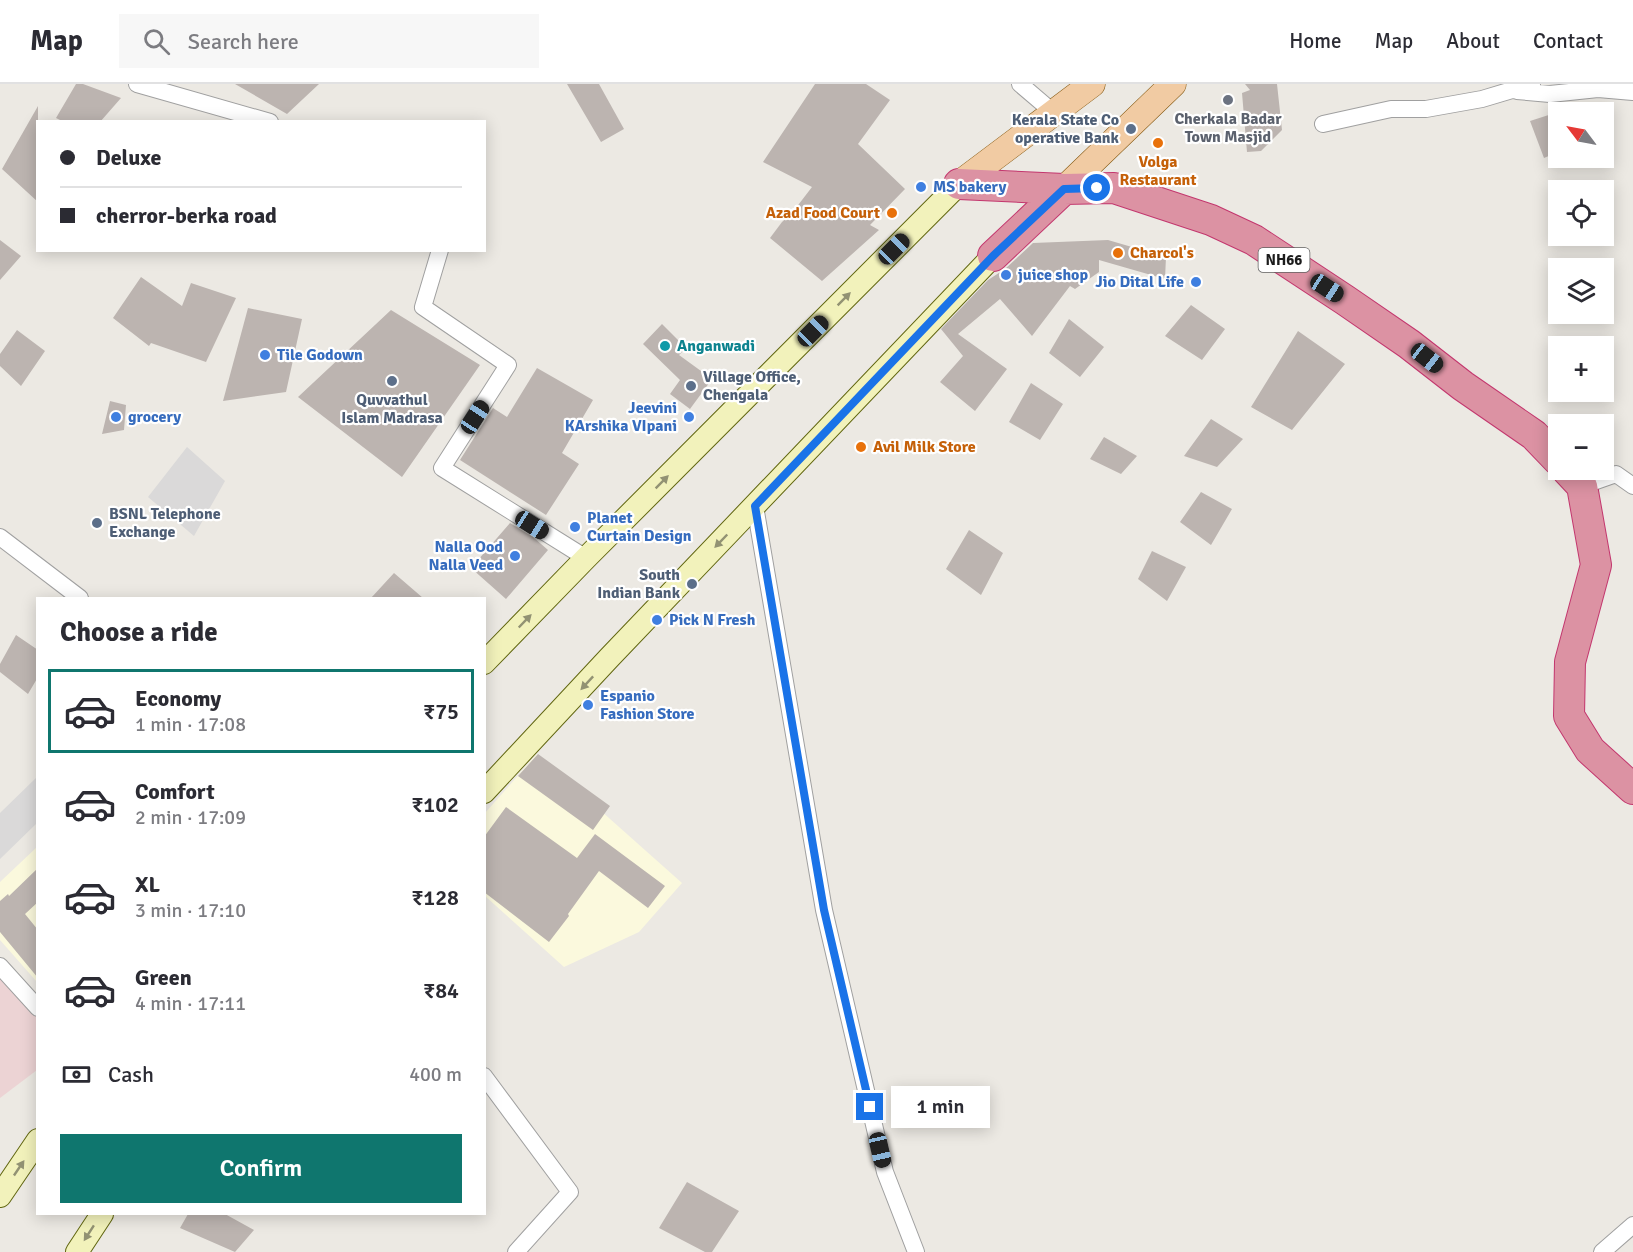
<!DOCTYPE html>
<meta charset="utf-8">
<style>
body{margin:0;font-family:Signika,sans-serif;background:#f7f7f7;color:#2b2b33;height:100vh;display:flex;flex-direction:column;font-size:22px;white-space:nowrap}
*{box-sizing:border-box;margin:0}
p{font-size:20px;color:#7c7c81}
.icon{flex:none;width:33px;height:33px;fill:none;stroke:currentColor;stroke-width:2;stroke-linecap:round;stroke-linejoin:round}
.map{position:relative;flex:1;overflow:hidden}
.drawer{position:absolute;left:36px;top:513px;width:450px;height:618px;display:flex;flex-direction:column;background:#fff;border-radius:0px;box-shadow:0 3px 15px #0003}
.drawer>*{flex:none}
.banner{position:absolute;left:36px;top:36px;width:450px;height:132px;border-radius:0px;box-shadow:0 3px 15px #0003;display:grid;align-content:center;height:132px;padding:0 24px;background:#fff}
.needle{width:39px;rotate:302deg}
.buttons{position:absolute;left:1548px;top:18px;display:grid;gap:12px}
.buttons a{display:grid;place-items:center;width:66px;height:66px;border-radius:0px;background:#fff;box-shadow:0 3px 15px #0003;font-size:30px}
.end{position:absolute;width:27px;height:27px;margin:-14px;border:8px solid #1a73e8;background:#fff;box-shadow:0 0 0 3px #fff}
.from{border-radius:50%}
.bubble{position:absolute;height:42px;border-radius:0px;background:#fff;box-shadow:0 3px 15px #0003;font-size:20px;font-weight:600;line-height:42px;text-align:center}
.car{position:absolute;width:18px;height:36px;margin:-18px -9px;border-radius:8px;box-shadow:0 0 4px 2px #0007;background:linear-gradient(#222 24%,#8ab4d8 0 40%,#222 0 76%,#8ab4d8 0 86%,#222 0)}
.banner b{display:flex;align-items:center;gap:21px;height:57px;font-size:22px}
.banner b+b{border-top:2px solid #e1e1e2}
.banner i{width:15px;height:15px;background:#2b2b33}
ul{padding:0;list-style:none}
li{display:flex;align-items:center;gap:18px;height:84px;margin:0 12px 9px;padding:0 12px;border:3px solid transparent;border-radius:0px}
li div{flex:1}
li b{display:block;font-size:22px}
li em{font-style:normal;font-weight:600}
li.on{border-color:#0f766e}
li>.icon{width:54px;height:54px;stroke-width:1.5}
h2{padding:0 24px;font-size:27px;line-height:72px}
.pay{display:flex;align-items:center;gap:15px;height:66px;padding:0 24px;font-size:22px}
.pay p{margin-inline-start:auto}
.button{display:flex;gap:12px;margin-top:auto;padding:12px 24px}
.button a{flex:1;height:69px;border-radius:0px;background:#0f766e;color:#fff;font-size:24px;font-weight:600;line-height:69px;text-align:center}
header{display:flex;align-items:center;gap:36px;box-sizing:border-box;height:84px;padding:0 30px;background:#fff;border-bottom:2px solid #e1e1e2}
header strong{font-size:28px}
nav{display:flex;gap:33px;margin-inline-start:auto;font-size:21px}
.search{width:420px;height:54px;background:#f7f7f7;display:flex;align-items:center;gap:15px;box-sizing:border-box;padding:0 21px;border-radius:0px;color:#7c7c81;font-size:22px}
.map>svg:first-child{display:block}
.residential{fill:#dad9d9}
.commercial{fill:#ecd3d4}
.education{fill:#fbf9dd}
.building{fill:#bcb4b0}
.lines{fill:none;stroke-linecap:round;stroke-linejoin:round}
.street-casing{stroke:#a0a0a0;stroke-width:18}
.secondary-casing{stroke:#616610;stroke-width:24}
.primary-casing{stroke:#845810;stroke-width:27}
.highway-casing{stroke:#c3376e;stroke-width:32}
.street{stroke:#fff;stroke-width:16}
.secondary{stroke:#f2f2bb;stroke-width:22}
.primary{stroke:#f1cba3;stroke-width:26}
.highway{stroke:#dc92a3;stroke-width:30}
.oneway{fill:#929273}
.route{stroke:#1a73e8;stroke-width:8}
.worship-dot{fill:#6b7280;stroke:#fff;stroke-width:2}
.service-dot{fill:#5c6f8a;stroke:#fff;stroke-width:2}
.food-dot{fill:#e8710a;stroke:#fff;stroke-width:2}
.shop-dot{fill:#3f7fe0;stroke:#fff;stroke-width:2}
.culture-dot{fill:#0f9aa8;stroke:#fff;stroke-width:2}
.labels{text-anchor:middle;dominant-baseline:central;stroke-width:4.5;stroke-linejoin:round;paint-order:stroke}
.shield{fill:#fff;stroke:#606060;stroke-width:1.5}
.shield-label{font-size:15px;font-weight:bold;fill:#1c1c1c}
.worship-label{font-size:16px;font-weight:bold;fill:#5b616d;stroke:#fff}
.service-label{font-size:16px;font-weight:bold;fill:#4e5e75;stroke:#fff;text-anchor:end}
.food-label{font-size:16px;font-weight:bold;fill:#c56008;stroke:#fff;text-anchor:start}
.shop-label{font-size:16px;font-weight:bold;fill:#366cbe;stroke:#fff;text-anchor:start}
.culture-label{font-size:16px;font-weight:bold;fill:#0d838f;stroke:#fff;text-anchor:start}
</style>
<header>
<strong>Map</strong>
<div class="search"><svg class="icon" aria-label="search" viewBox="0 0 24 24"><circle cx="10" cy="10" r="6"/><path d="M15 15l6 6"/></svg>Search here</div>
<nav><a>Home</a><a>Map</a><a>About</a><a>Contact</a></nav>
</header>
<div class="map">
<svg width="1633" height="1168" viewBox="0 0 1633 1168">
<rect width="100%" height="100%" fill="#ece9e3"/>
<path class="residential" d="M187 363 225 397 194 452 148 413Z
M37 693V739L0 775V729Z"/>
<path class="commercial" d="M0 890 38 935 37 986 0 1014Z"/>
<path class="education" d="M537 670 682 799 639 848 564 883 485 812V729Z
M37 763V898L0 856V798Z"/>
<path class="building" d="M76 0H83L121 14 100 38H64L56 34Z
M235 0H319L287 30Z
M567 0H599L624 45 601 58Z
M815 0H866L890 16 858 60 905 105 870 141 879 146 822 197 770 154 782 138 792 129 812 103 763 78Z
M1245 0H1277L1282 46 1261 67 1247 68 1242 9 1250 6Z
M38 22V118L2 85Z
M1558 28V68L1544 74 1530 37Z
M0 156 21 172 0 196Z
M1108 156 1166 173 1165 195 1099 176V188L1075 205 1070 202 1032 252 1000 215 958 250 1007 285 975 327 940 298 963 272 941 245 988 196 1005 185 1033 159Z
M141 193 182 222 191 199 236 214 206 278 151 259 149 262 113 234Z
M1191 221 1225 245 1202 276 1165 252Z
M248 224 302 235 286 308 223 317Z
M391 226 480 281 402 393 298 313Z
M1069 235 1104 263 1080 293 1049 269Z
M662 240 686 264 679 271 712 295 690 325 670 310 680 296 643 260Z
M17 246 45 267 21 302 0 282V270Z
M1298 247 1345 280 1292 346 1251 323Z
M537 284 593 316 562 369 579 380 546 431 460 376 493 324 507 333Z
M1031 299 1063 320 1040 356 1009 338Z
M110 317 126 321 124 346 102 350Z
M1211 335 1243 355 1217 383 1184 372Z
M1104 353 1137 372 1121 390 1090 375Z
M1201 408 1232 425 1211 461 1180 438Z
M510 439 533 453 548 466 506 515 471 484Z
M969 446 1003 469 981 511 946 485Z
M1152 467 1186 483 1167 517 1138 495Z
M394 489 423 514H371Z
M16 551 38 566V593L28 610 0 588V580Z
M538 670 610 722 593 746 518 692Z
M506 723 577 774 595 750 665 802 648 824 599 787 568 830 569 832 549 858 484 808V753Z
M38 784V818L25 830 38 846V894L0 848V817L8 810 9 812Z
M687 1098 739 1127 712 1168H705L659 1144Z
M188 1130H225L254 1146 235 1168 180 1144Z"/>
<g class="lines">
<g class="street-casing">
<path id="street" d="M137 0 270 38
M1020 0 1054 29
M1517 7 1550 10 1598 5 1633 8
M1323 40 1391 25H1426L1482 15 1532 0
M440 166 423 223 508 281 442 384 586 474
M1582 402 1616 390 1633 402
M755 422 824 826 885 1088 916 1168
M0 453 80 514
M0 882 38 924
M484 992 570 1108 516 1168
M1602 1168 1633 1141"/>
</g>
<g class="secondary-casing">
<path id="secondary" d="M484 579 586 474 959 100
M484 708 609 574 993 172
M0 1112 38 1056
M77 1168 102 1130"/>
</g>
<g class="primary-casing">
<path id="primary" d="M959 100 1092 0
M1064 105 1173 0"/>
</g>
<g class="highway-casing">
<path id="highway" d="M959 100 1064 105 1114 104 1211 136 1254 156 1345 216 1409 260 1463 302 1534 351 1558 376
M993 172 1064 105
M1567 386 1582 402 1596 481 1570 578 1569 632 1590 666 1633 705"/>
</g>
<use href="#street" class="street"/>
<use href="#secondary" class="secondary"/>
<use href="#primary" class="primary"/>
<use href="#highway" class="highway"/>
</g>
<defs><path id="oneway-solid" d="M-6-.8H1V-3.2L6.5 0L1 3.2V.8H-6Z" transform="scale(1.5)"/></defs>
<g class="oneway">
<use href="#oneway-solid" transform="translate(844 215) rotate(-45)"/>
<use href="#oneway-solid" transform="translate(662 398) rotate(-45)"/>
<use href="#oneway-solid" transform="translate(721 457) rotate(134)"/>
<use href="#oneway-solid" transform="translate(525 537) rotate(-46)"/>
<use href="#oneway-solid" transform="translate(587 599) rotate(133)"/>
<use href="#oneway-solid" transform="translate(19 1084) rotate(-56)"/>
<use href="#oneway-solid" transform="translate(89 1149) rotate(123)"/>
</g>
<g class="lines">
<path class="route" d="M870 1023 824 826 755 422 993 172 1064 105 1097 104"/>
</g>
<circle class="worship-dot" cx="1228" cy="16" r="6"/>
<g class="service-dot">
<circle cx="1131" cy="45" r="6"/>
<circle cx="392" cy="297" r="6"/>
<circle cx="691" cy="302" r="6"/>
<circle cx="97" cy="439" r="6"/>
<circle cx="692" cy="500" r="6"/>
</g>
<g class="food-dot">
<circle cx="1158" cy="59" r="6"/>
<circle cx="892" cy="129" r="6"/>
<circle cx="1118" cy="169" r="6"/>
<circle cx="861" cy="363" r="6"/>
</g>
<g class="shop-dot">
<circle cx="921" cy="103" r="6"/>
<circle cx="1006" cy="191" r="6"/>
<circle cx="1196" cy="198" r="6"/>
<circle cx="265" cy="271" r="6"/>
<circle cx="116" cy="333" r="6"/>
<circle cx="689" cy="333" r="6"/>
<circle cx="575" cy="443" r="6"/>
<circle cx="515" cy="472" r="6"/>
<circle cx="657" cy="536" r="6"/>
<circle cx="588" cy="621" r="6"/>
</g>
<circle class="culture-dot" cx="665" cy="262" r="6"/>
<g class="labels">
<rect class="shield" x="1258.5" y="164" width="51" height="24" rx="4.5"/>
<g class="shield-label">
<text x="1284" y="176">NH66</text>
</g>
<g class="worship-label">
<text x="1228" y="35">Cherkala Badar<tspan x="1228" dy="18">Town Masjid</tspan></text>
</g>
<g class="service-label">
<text x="1119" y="36">Kerala State Co<tspan x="1119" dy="18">operative Bank</tspan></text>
<text x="703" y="293" text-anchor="start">Village Office,<tspan x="703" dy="18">Chengala</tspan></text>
<text x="392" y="316" text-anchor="middle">Quvvathul<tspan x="392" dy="18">Islam Madrasa</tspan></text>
<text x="109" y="430" text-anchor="start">BSNL Telephone<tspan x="109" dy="18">Exchange</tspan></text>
<text x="680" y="491">South<tspan x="680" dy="18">Indian Bank</tspan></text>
</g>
<g class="food-label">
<text x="1158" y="78" text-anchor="middle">Volga<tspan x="1158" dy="18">Restaurant</tspan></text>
<text x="880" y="129" text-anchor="end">Azad Food Court</text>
<text x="1130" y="169">Charcol's</text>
<text x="873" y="363">Avil Milk Store</text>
</g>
<g class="shop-label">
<text x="933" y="103">MS bakery</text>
<text x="1018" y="191">juice shop</text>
<text x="1184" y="198" text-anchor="end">Jio Dital Life</text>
<text x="277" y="271">Tile Godown</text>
<text x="677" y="324" text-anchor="end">Jeevini<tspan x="677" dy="18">KArshika VIpani</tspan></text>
<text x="128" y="333">grocery</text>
<text x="587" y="434">Planet<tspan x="587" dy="18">Curtain Design</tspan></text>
<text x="503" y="463" text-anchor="end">Nalla Ood<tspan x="503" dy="18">Nalla Veed</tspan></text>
<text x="669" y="536">Pick N Fresh</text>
<text x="600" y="612">Espanio<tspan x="600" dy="18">Fashion Store</tspan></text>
</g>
<g class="culture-label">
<text x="677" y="262">Anganwadi</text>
</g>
</g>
</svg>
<div class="buttons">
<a><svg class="needle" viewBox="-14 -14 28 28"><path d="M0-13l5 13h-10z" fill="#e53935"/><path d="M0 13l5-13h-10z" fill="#7c7c81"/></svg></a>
<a><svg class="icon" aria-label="locate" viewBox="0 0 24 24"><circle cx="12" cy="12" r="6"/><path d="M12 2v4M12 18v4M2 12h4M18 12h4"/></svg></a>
<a><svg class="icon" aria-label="layers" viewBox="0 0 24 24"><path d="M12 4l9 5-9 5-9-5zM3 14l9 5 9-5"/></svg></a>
<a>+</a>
<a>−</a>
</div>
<i class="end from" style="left:1097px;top:104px"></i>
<i class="end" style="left:870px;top:1023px"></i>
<div class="bubble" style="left:891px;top:1002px;width:99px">1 min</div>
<i class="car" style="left:894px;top:165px;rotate:45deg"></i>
<i class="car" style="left:1327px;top:204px;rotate:123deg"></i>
<i class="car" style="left:813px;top:247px;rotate:45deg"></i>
<i class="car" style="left:1427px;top:274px;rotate:128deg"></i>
<i class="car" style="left:475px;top:333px;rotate:33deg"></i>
<i class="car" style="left:532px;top:441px;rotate:122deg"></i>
<i class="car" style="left:880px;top:1066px;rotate:167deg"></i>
<div class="banner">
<b><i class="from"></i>Deluxe</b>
<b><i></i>cherror-berka road</b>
</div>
<section class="drawer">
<h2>Choose a ride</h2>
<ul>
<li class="on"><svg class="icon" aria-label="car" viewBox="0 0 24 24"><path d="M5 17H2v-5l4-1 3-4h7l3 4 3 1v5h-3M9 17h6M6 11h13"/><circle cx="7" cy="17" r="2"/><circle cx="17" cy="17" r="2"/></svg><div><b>Economy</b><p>1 min · 17:08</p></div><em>₹75</em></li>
<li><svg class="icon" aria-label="car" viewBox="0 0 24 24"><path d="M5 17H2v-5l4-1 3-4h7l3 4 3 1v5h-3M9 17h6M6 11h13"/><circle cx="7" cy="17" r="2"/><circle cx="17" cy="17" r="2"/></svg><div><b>Comfort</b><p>2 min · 17:09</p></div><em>₹102</em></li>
<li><svg class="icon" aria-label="car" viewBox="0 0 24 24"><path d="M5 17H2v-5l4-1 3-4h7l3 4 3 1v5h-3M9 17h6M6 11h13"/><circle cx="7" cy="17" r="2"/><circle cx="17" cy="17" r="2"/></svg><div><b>XL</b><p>3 min · 17:10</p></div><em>₹128</em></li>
<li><svg class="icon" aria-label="car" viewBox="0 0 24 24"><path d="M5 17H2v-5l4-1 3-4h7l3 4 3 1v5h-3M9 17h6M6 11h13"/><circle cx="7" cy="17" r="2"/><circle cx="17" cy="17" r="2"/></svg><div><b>Green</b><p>4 min · 17:11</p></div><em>₹84</em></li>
</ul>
<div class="pay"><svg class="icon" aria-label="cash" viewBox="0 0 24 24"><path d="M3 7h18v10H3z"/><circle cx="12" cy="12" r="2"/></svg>Cash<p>400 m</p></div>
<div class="button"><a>Confirm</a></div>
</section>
</div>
